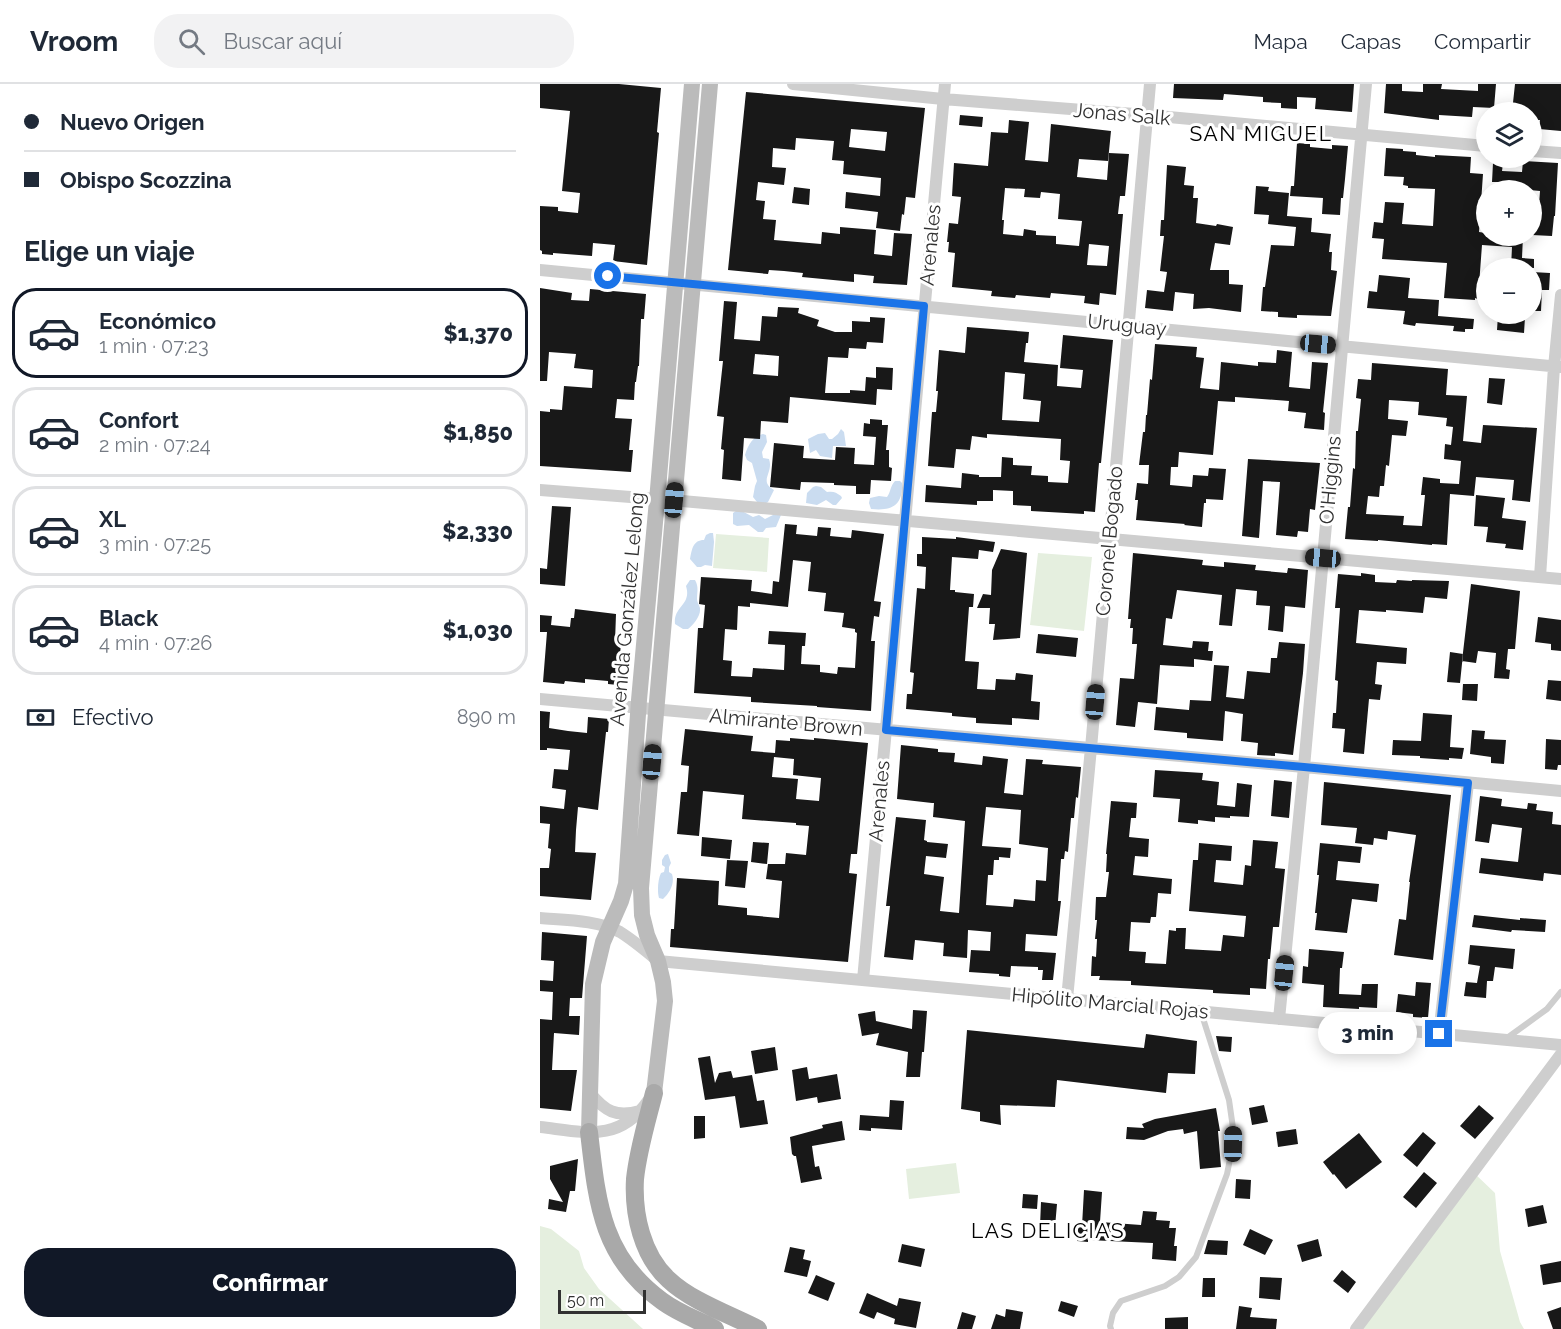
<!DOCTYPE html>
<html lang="es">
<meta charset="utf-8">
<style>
body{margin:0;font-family:Raleway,sans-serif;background:#f2f2f3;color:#1f2937;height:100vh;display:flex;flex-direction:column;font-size:22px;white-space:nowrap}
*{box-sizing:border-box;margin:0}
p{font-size:20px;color:#747a83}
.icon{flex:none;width:33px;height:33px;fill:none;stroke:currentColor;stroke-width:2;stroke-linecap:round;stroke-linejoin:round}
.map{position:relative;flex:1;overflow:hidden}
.details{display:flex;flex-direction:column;background:#fff;width:540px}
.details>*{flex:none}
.guide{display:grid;align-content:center;height:132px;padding:0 24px;background:#fff}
.controls{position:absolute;left:936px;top:18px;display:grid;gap:12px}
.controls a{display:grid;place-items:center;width:66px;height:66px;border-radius:50%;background:#fff;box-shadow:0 3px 15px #0003;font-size:30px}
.scale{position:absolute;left:18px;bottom:15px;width:88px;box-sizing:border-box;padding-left:6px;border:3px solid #313131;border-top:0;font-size:16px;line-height:21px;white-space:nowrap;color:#313131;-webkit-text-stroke:4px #fff;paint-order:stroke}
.end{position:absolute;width:27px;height:27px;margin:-14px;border:8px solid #1a73e8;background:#fff;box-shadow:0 0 0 3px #fff}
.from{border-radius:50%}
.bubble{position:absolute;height:42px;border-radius:21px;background:#fff;box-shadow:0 3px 15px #0003;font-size:20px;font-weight:800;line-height:42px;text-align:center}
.car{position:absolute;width:18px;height:36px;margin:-18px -9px;border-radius:8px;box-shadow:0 0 4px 2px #0007;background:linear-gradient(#222 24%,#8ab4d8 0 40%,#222 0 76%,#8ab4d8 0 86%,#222 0)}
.guide b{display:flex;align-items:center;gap:21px;height:57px;font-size:22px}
.guide b+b{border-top:2px solid #e0e1e3}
.guide i{width:15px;height:15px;background:#1f2937}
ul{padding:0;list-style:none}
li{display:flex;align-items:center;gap:18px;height:90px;margin:0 12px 9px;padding:0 12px;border:3px solid #e0e1e3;border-radius:24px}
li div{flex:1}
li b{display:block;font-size:22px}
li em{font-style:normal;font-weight:800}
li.on{border-color:#111827}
li>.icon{width:54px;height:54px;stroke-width:1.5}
h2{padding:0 24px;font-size:27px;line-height:72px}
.pay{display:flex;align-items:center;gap:15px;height:66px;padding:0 24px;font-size:22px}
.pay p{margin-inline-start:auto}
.primary-button{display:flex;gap:12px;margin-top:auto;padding:12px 24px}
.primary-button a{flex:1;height:69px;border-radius:24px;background:#111827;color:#fff;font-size:24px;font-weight:800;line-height:69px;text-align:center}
header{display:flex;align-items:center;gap:36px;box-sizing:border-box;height:84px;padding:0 30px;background:#fff;border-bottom:2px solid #e0e1e3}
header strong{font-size:28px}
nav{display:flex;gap:33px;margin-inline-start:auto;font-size:21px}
.search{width:420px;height:54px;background:#f2f2f3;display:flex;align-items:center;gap:15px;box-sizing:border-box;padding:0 21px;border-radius:24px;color:#747a83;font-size:22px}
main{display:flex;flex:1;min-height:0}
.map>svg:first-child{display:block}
.green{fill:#e5efdf}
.water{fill:#cadcf0}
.building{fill:#181818;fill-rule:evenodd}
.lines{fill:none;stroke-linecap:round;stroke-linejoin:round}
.service{stroke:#cecece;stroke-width:6}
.minor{stroke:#cecece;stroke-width:12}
.secondary{stroke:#bbb;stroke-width:16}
.primary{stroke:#a9a9a9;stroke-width:18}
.route{stroke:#1a73e8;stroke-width:8}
.labels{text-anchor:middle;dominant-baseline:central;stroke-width:6;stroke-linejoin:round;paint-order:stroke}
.street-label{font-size:20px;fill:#313131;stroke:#fff}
.neighbourhood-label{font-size:21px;letter-spacing:1.5px;fill:#000;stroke:#fff}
</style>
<header>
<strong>Vroom</strong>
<div class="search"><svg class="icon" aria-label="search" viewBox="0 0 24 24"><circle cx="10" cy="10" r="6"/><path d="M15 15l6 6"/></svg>Buscar aquí</div>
<nav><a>Mapa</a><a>Capas</a><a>Compartir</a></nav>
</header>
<main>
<section class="details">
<div class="guide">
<b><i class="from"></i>Nuevo Origen</b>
<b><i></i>Obispo Scozzina</b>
</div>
<h2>Elige un viaje</h2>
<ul>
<li class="on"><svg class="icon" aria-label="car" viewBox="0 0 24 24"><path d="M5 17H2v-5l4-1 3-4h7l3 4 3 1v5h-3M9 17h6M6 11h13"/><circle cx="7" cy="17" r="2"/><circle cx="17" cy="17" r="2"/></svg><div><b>Económico</b><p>1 min · 07:23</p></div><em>$1,370</em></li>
<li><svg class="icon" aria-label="car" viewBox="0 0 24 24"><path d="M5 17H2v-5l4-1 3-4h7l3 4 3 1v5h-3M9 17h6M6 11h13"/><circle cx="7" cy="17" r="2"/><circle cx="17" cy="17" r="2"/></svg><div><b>Confort</b><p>2 min · 07:24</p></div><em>$1,850</em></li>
<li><svg class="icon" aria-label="car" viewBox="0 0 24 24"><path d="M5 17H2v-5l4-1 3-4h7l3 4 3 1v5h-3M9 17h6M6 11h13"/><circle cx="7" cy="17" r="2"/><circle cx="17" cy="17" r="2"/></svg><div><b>XL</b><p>3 min · 07:25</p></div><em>$2,330</em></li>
<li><svg class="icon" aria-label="car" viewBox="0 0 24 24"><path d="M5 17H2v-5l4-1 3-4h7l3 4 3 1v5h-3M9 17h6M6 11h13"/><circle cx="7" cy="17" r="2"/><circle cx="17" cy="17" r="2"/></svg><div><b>Black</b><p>4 min · 07:26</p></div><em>$1,030</em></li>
</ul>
<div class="pay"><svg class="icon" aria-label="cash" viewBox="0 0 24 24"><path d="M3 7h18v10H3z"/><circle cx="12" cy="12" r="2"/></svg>Efectivo<p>890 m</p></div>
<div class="primary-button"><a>Confirmar</a></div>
</section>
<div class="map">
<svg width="1021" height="1245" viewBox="0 0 1021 1245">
<rect width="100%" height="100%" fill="#fff"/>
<path class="green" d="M176 450 229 454 227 488 173 484Z
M498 469 552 473 544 547 490 541Z
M416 1079 420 1109 369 1115 366 1085Z
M933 1088 955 1109 960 1167 980 1238 984 1245H816Z
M0 1142 11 1145 39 1167 44 1184 59 1205 103 1245H0Z"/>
<path class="water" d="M301 345 304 348 306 362H293L292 374 280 372 276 366 270 369 268 355 278 350 285 349 289 355H292L298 350Z
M223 350 226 351 227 358 222 368 223 374 229 375C234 389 218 397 234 406L228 418 223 421 217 418 213 413 215 402 217 397 212 379 207 376 205 371C208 361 213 352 223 350Z
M355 397H360L362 399C363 422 352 427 331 425L329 419 330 414 339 412 347 413C351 408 350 402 355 397Z
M276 402 281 403 287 408C293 407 296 408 301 412L302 414 296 421H293L286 416 277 421 266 419 267 409 273 403Z
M196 427H202L213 433 219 431 225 435 235 430 241 431 236 443 226 444 223 448H218L209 441 197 442 193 440V429Z
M170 449H173L174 458 172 482 165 481 161 483H157L150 475C152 465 153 456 164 456L166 451Z
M150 496H155C159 503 157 508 157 515 157 518 159 521 160 524 161 532 153 541 148 545H143L135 540C133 522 152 521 146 502Z
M128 770 131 779 129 783V788L132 790C135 799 130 809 123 815L119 814C117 807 118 795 121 789L124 788 125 783 122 781V776L125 771Z"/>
<path class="building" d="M0 0H79L121 4 117 48 119 49 107 181 73 177 75 161 53 159 52 172 13 169V171L2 170V167L0 166V122L18 123V127L38 129 40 109 22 107 30 27 0 24Z
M634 0H814L812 28 775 25 776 14 757 13V25L741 24V19L723 18V13L684 10 683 16 633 14Z
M846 0H862V7L883 8V0H902L901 5 938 7V0H956L954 24 933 23 932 33 899 31V36L844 29Z
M975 0H1021V47L999 45 1000 36H992V28H972Z
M206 8 385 24 375 114 366 113 364 131 362 130 360 147 336 144 338 128 305 124 306 108 340 112 341 94 303 90 304 77 292 76 294 57 256 54 255 66 233 64 232 83 246 84 244 101 218 98 216 116 225 117 223 135 236 136 234 156 281 160 282 148 300 150V143L336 146 334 170 352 172 354 149 372 150 367 201 333 199 334 192 314 190V198L262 193 263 189 244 187 229 186 228 190 188 186ZM311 45 347 48 345 67 309 63Z
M420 31 443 33 442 43 419 41Z
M469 36 489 38 485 76 508 78 511 40 571 47 568 77 539 75 537 93 567 96 569 69 589 70 585 112H580L578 130H583L576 211 560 209 559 221 544 219 545 212 511 209 510 214 476 211 475 214 451 212 452 207 412 203 415 169 408 168 409 158H407L409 139 418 140 421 113 412 112 414 79 448 82 451 48 468 49ZM465 104 485 105 484 113 500 114 501 108 520 110 518 135 542 137 539 162 516 160V152L496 151V147L484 145 483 152 463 150 464 136H462ZM549 160 569 162 567 182 547 181Z
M757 59 770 60V63L792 65V61L808 62 805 95 803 114H801L800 131 782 130 783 114 750 112 751 102H754Z
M846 64 863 65V67L876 68V71L895 73V71L931 73 930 89 943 90 939 148 946 149V152H983L982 174 994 175V184H971L972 163 942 161 938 215 935 214V216L904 214 907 179 842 175 844 155 832 154 834 138 843 139 845 118 864 119 862 140 893 142 895 105 868 104V102L863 101 864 93 844 92Z
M983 77 1018 79 1015 132H1014L1012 152 992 151V135H998L1000 107 980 105 960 106V98H952L953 79 963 80 962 87 982 88Z
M627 81 646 83 644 101 654 102 653 114H658L656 139 676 142 677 140 693 143 690 161 675 159 670 186H689V200L703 201 701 228 669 224 653 225 654 210 635 208 633 227 605 224 607 206 624 208 627 188 620 187 624 152H620L621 136H624Z
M716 102 729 103 728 107 749 109 747 132 772 134 771 148 791 150 789 168H792L791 186 797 187 791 232 757 231V234L738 233V228L721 227 723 203H725L731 161 754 162 756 143 728 140 729 131 714 130Z
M254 103 270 105 269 121 252 119Z
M992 188 1010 189 1009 206H1002L1001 227H992Z
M839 191 870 194 868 214 899 216 898 232 934 235 933 245H925V248L913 247 914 242 876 239 875 242 863 240 865 227 827 224 829 207 837 208Z
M0 204 32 209 31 216 49 217 50 205 106 210 104 235H101L99 282H98L96 298H95L94 316 77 315 75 334 92 335 89 366H93L91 388 0 382V327L10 328V325L22 326 24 302 52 304 53 286 34 284 36 270 9 268 7 297H0Z
M184 217 197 218 194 255 220 257 222 232 237 233 238 223 259 224 258 229 279 236 277 242 295 248H312V237L330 238V233L345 234 343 259 327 258 326 265 309 264 308 274 288 273 285 309H310V306L325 307 326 293 336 294V283L353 284 352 306 337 305 336 321 250 313 248 339 221 337 220 355 204 354 201 397 182 395 184 366 181 365 184 333 177 332 183 277H179ZM215 270 239 272 238 292 213 290Z
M958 231 985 233 984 249 957 246Z
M427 243 489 248 488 259H486L484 278 518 281 517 302 541 304 543 286 520 284 523 251 573 256 561 379H559L555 428 544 427V430L491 427V422L473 421V407L453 406V417H437V421L385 418 386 401 421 404 422 389 439 391V393H461L462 373 473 374V381L492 382 491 391 508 392V398L528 399 530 377 520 376 521 355 447 350V354L432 352 430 366 416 365 414 384 388 382 392 328H396L398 307H396L399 266 425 269ZM465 288 485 290 483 315 501 317 499 338 462 336Z
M615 260 657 263 656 273 664 274 660 304 679 306 681 278 718 282V278L736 279 737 266 752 268 749 303 770 305 772 278 788 279 783 328 785 329 784 346 764 344 766 329 748 327 749 317 695 313V318L678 317 673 371 639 368 638 383H631L630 401 652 403 653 391 668 392 669 384 686 385 683 416 666 415V419H664L662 443 644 441 645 440 596 436 598 416H595L597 399 608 400 609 381H599L603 348H605L606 331H607L610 295 612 296Z
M832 279 908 285 906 311 927 312 923 357 941 359 943 341 997 344 990 418 972 416 974 396 936 393 934 412 910 410 907 461 892 460V461L838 456V457L805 455 808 423H810L813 384 815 385 816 347H818L821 315 816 314 818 295 831 296ZM849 316 879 318 878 331 907 334 906 342 913 343 911 361 905 360 904 375 921 377 919 400 900 399V395L883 393 881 411H885L882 442 863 441 864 432 826 430 828 412 839 413 840 402H844L846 381 849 382 852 351 866 352 868 337 848 335Z
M949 294 965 295 962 321 947 319Z
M330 335 342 336V341H348L346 366H349V383L352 384 351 397 331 396 330 410H316V402L294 401V399L261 398 260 406 230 403 234 359 264 362 263 374 295 376 296 363 315 364 314 380 334 381 336 353 323 352 324 339 330 340Z
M708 375 780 379 775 426 770 425 768 448 758 447 757 453 736 451 740 398 723 397 719 454 702 452Z
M936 411 965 414 962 434 986 437 983 466 965 464 966 460 946 458 948 443 934 442Z
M12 422 31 423 25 502 0 500V484L7 485Z
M245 440 257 441 256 450 277 452 278 443 291 444 290 452 311 454 312 446 344 450 334 517 341 518 339 533 334 532 331 557H335L331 627 277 623V622L211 618V613L154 609 158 544H163L165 521 159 520 161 493 212 496 211 507 232 510 233 497 239 498ZM253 476 271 478 268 507 286 509 284 527 304 529 302 543 315 545V548L317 549 315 584 298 583 297 590 280 588V581L261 580 262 562H265L266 549 229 547 228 560 245 561 244 586 213 584 212 593 191 592 192 577 183 576 185 545 197 546 198 522 210 523V519L248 523Z
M382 453 416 455V453L455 458 453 468 439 466 438 475 412 473 410 506H415V508L434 510 433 523H429L425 577 439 578 437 605 455 606 456 595 475 596 476 589 493 591 491 617 500 618 499 636 472 634V641L436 639V634L412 632V629L366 625 367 610H372L374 589 370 588 377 504 385 505 386 483 377 482V470H382Z
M461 465 487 469 480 554 453 556 455 540H449L450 524H437L443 510 451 511 452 486Z
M593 469 663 476 662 481 684 483V478L716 481 715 486 747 489 748 484 768 486 765 524 745 522 743 548 728 546 730 522 716 521 717 507 696 505 692 542 679 541 682 511 637 506 632 535 626 534 623 561 652 564 653 557 669 558 668 567H673L672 577 654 575V583L620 581 617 620 598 618 595 643 576 641 580 594 594 595 597 560H592L593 544H590L591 535H588Z
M821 489 835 491V498L856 499 857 496 872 497V496L909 497 907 515 885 513 883 529 846 526V528L819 526 816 559 867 564 866 580 837 578 835 600 842 601 840 616 829 615 824 670 803 668 805 645 792 644 793 629H796L798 597 795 596 800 524H795L798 490 821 492Z
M931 500 980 507 975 565H968L966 585 970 586 969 595 954 594 956 569 938 567 936 579 922 577Z
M35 525 76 530 75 558H81L78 601 68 600V597L45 595V599L25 597 24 600 3 598 7 548H0V531L12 532 11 541 30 543 31 534H34Z
M998 533 1021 536V567L1011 566V560L995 558Z
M498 550 538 554 536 573 496 569Z
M739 558 765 560 763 589 753 671 735 669V672L717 671 718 659 701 657 703 630 685 627 683 657 647 654V649L614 646 616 623 649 626 650 616 671 617 674 581 689 582 686 613 704 615 707 587 730 589 731 574H737Z
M910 568 923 570 920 599 907 598Z
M1008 596 1021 597V617L1006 615Z
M923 600H938L937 617 922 616Z
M0 627 10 628 9 644 28 647 47 649 48 633 69 635 68 648H66L58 726 38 723 36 746 35 768 56 769 51 816 0 812V784H9L11 765 8 764 10 740 0 739V722L24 725 26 706 12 704 14 685 28 686 30 666 7 664V666H0Z
M883 629 912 631 910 663 924 664 922 675 909 674V676L880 674V672L852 671 853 656 881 657Z
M145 645 213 652 211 667 235 669 236 656 250 657V654L274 656V654L328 659 317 770H311L309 789 317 790 308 878 130 863 131 845H134L137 794 179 797 178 821 207 824V831L239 834 242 797 226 795 228 780H245L246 769 266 771 269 742 256 741V739L202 735 204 711 163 707 159 752 137 750 141 708H147L149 682 141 681ZM234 673 254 675 253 691 281 694 279 717 256 715 258 695 232 693Z
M932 646 945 647 944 655 966 656 964 680 951 679V673L930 670Z
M1006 655 1021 656V681H1018L1017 686 1005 685Z
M361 661 398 665V668L415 669 414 678 442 681 443 672 468 675 464 709 483 711 486 675 503 676 502 680 541 683 538 714 536 713 534 734H531L528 768 525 767 524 775H521L518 817H521L517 852 486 850 485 867 516 869 513 896H502L503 886H498V883L471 882 470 893 459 892V890L429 888 431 866 450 867 451 848 428 846 427 874 403 872 404 859 375 856 373 876 344 873 350 822H346L356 733 386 736 384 756 387 757V758L408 760 406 774 386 772 384 790 404 793 400 827 419 829 425 737 393 733 394 719H392L357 715ZM446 723 481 726 479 760 508 764 506 797 496 796 495 817 474 815 473 823 446 821 448 791H453L454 776H459V773L470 774 471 764 442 762Z
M615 686 663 689 662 696 679 698 677 721 695 723 697 699 712 701 709 733 690 732V734L675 733V738L658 736V740L638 738 640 715 613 713Z
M734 696 752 698 749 734 731 732Z
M784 698 911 711 893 876 854 871 859 835 866 836 870 798H869L876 751 848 747 847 756 834 754 833 761 815 759 817 744 781 741Z
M940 712 962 715 961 722 987 725 988 719 997 720 996 726 1013 728 1012 740 1021 741V791L1004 789 1003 797 939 789 941 774 978 778 982 744 952 740 949 759 935 757Z
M571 717 597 719 596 734H591L589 753 609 755 608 773 595 772 593 791 632 795 631 810 618 809 616 833H611L610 839 591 838 589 867 606 868 605 879 626 880 629 846 636 847V844H646L645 865 681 867 683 851 704 853 706 832 649 827 653 776H658L659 759 692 762 691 777 676 776 674 798 703 801 705 781 711 782 713 756 738 758 735 784 745 785 739 843H733L730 875H728L726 905 710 904V911L673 909V906L591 901V897L559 896 560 892H551L552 872 556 873 557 855H555L557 836H555L556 813H566L569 788H566L567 770H566Z
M162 753 192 756 190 775 161 772Z
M213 758 229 759 227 780 211 778Z
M780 759 822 763 820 779 798 777 796 796 839 800 837 818 812 815 807 849 775 846 777 829H775L779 791H777Z
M187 776 208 777 205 804 185 802Z
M934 831 980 836V834L1006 836 1005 848 972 846 971 848 932 843Z
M2 848 47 852 42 914H30L29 932H40L39 951 14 949 12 986H37L31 1027 0 1024V935L12 936 13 908 0 907V896L13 897 14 877 1 876Z
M930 861 975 865 973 885 955 883 953 897H947L946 914 924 912 926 898 937 899 940 882 928 880Z
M769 865 804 868 802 884H800L799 910 821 911 822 900H838L837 924 819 923V925L783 923 784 901 762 899 763 882 768 883Z
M876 898 891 899 888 934 873 933V930L856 928 858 910 875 912Z
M373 926 387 927 384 968H382L380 993H366L368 968 336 961 339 949 322 952 318 930 335 927 336 937 372 945Z
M427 946 604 964 606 950 657 957 655 990 628 989 626 1009 517 996 515 1023 460 1021 461 1041 440 1037V1028L421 1025Z
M676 952 692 953 691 968 679 967Z
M235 963 238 986 215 990 211 967Z
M170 972 175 999 179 989 191 987 193 994 212 991 217 1017 224 1016 228 1040 200 1044 195 1012 165 1016 158 974Z
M267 983 269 995 297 990 301 1015 278 1019 277 1013 256 1017 252 986Z
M350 1016 364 1017 362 1046 331 1044V1047L319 1046 320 1031 349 1033Z
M724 1021 728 1038 712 1041 709 1024Z
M939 1021 954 1034 935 1055 920 1042Z
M676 1024 680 1047H678L681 1083 660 1085 657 1047 644 1050 643 1045 628 1047 604 1056 586 1055 587 1043 604 1044 602 1040 615 1035Z
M154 1032H165V1054L154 1055Z
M302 1037 305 1056 272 1062 275 1083 279 1082 282 1095 261 1099 256 1072H254L252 1070 250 1053 283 1044 282 1041Z
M756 1045 758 1060 738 1063 736 1048Z
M883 1048 896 1059 877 1083 863 1071Z
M819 1049 842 1078 806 1105 794 1090 793 1091 783 1078Z
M38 1075 35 1107H30L26 1128 8 1125 9 1115 23 1118 10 1095V1082Z
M884 1088 897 1099 876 1124 863 1113Z
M696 1095 711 1096 710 1115 695 1114Z
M544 1106 562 1108 560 1138 601 1141 603 1127 617 1128 616 1136 630 1137 629 1144H636L634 1162H637L636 1177 612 1175 613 1159 548 1156V1158L537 1157 538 1142H542Z
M483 1110 498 1111 497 1125 482 1124Z
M501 1118 517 1120 515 1143 500 1142Z
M1003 1121 1007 1139 988 1143 985 1125Z
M710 1145 733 1156 725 1171 703 1161Z
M778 1155 782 1172 762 1178 757 1161Z
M668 1156 688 1157 687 1171 664 1170Z
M362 1160 385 1165 381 1183 358 1178Z
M250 1163 265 1166 263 1175 271 1177 267 1193 244 1188Z
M1021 1177V1198L1003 1201 1000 1181Z
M802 1186 816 1198 808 1209 793 1197Z
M276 1191 295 1199 288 1217 268 1209Z
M720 1193 742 1194 740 1216 719 1214Z
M663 1194H675V1213H662Z
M327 1209 357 1222 359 1214 381 1218 376 1244 354 1240 355 1235 337 1228 334 1235 319 1229Z
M521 1217 538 1222 534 1233 518 1227Z
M699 1222 712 1224 710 1233 737 1235 736 1245H696Z
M1021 1223V1245H1013L1007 1228Z
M466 1225 483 1228 480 1245H451L456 1230 465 1233Z
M422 1228 436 1232 432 1245H417Z
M648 1233V1245H625V1234Z"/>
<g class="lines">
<path class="service" d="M967 954 1007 925 1021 908
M571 1245 570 1242 573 1229 581 1217 625 1202 639 1193 656 1173 687 1090 693 1060V1044L689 1016 661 928"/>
<path class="minor" d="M253 0 403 15 607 31 946 62
M992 67 1021 69
M0 186 1021 283
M0 406 142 417 1021 495
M1000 493 1014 283 1021 211
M0 615 764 683 1021 707
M0 834C23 836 59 836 80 848 93 856 106 867 118 877L1021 961
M323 896 405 0
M527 915 551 664 610 0
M739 935 764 683 826 0
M899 950 928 699
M50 1009C65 1027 76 1034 100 1027
M0 1043C44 1048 79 1059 108 1017
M816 1245 1021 970"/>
<path class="secondary" d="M114 1009 125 917 123 898 118 877 107 851 102 831 101 804 170 0
M49 1048 53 900 63 858 81 817 86 800 99 616 118 405 152 0"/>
<path class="primary" d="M114 1009C107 1037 98 1066 95 1095 93 1130 102 1172 129 1196 151 1217 191 1231 218 1245
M49 1048C57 1117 61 1173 122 1217 138 1229 158 1236 175 1245"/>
</g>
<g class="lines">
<path class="route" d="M68 192 384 222 346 646 764 683 928 699 899 950"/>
</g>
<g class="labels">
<g class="street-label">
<text transform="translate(582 30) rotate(5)">Jonas Salk</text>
<text transform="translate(390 161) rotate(-85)">Arenales</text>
<text transform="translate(587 241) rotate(6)">Uruguay</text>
<text transform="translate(790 396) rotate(-85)">O'Higgins</text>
<text transform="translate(569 457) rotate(-85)">Coronel Bogado</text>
<text transform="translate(87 525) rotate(-85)">Avenida González Lelong</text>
<text transform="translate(246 638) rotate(5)">Almirante Brown</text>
<text transform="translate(339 717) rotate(-85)">Arenales</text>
<text transform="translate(570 919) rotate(5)">Hipólito Marcial Rojas</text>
</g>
<g class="neighbourhood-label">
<text x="721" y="49">SAN MIGUEL</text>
<text x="508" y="1146">LAS DELICIAS</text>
</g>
</g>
</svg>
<div class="controls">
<a><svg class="icon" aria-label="layers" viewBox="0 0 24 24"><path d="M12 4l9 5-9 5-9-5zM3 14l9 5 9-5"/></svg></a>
<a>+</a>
<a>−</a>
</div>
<div class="scale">50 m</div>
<i class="end from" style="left:68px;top:192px"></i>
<i class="end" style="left:899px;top:950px"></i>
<div class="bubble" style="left:778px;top:928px;width:99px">3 min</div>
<i class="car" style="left:778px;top:260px;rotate:95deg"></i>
<i class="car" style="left:134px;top:416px;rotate:5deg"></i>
<i class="car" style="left:783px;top:474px;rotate:275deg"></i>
<i class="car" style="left:555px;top:618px;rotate:5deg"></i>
<i class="car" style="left:112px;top:678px;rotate:5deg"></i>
<i class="car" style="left:744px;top:889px;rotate:6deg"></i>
<i class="car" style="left:693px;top:1060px;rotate:1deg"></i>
</div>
</main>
